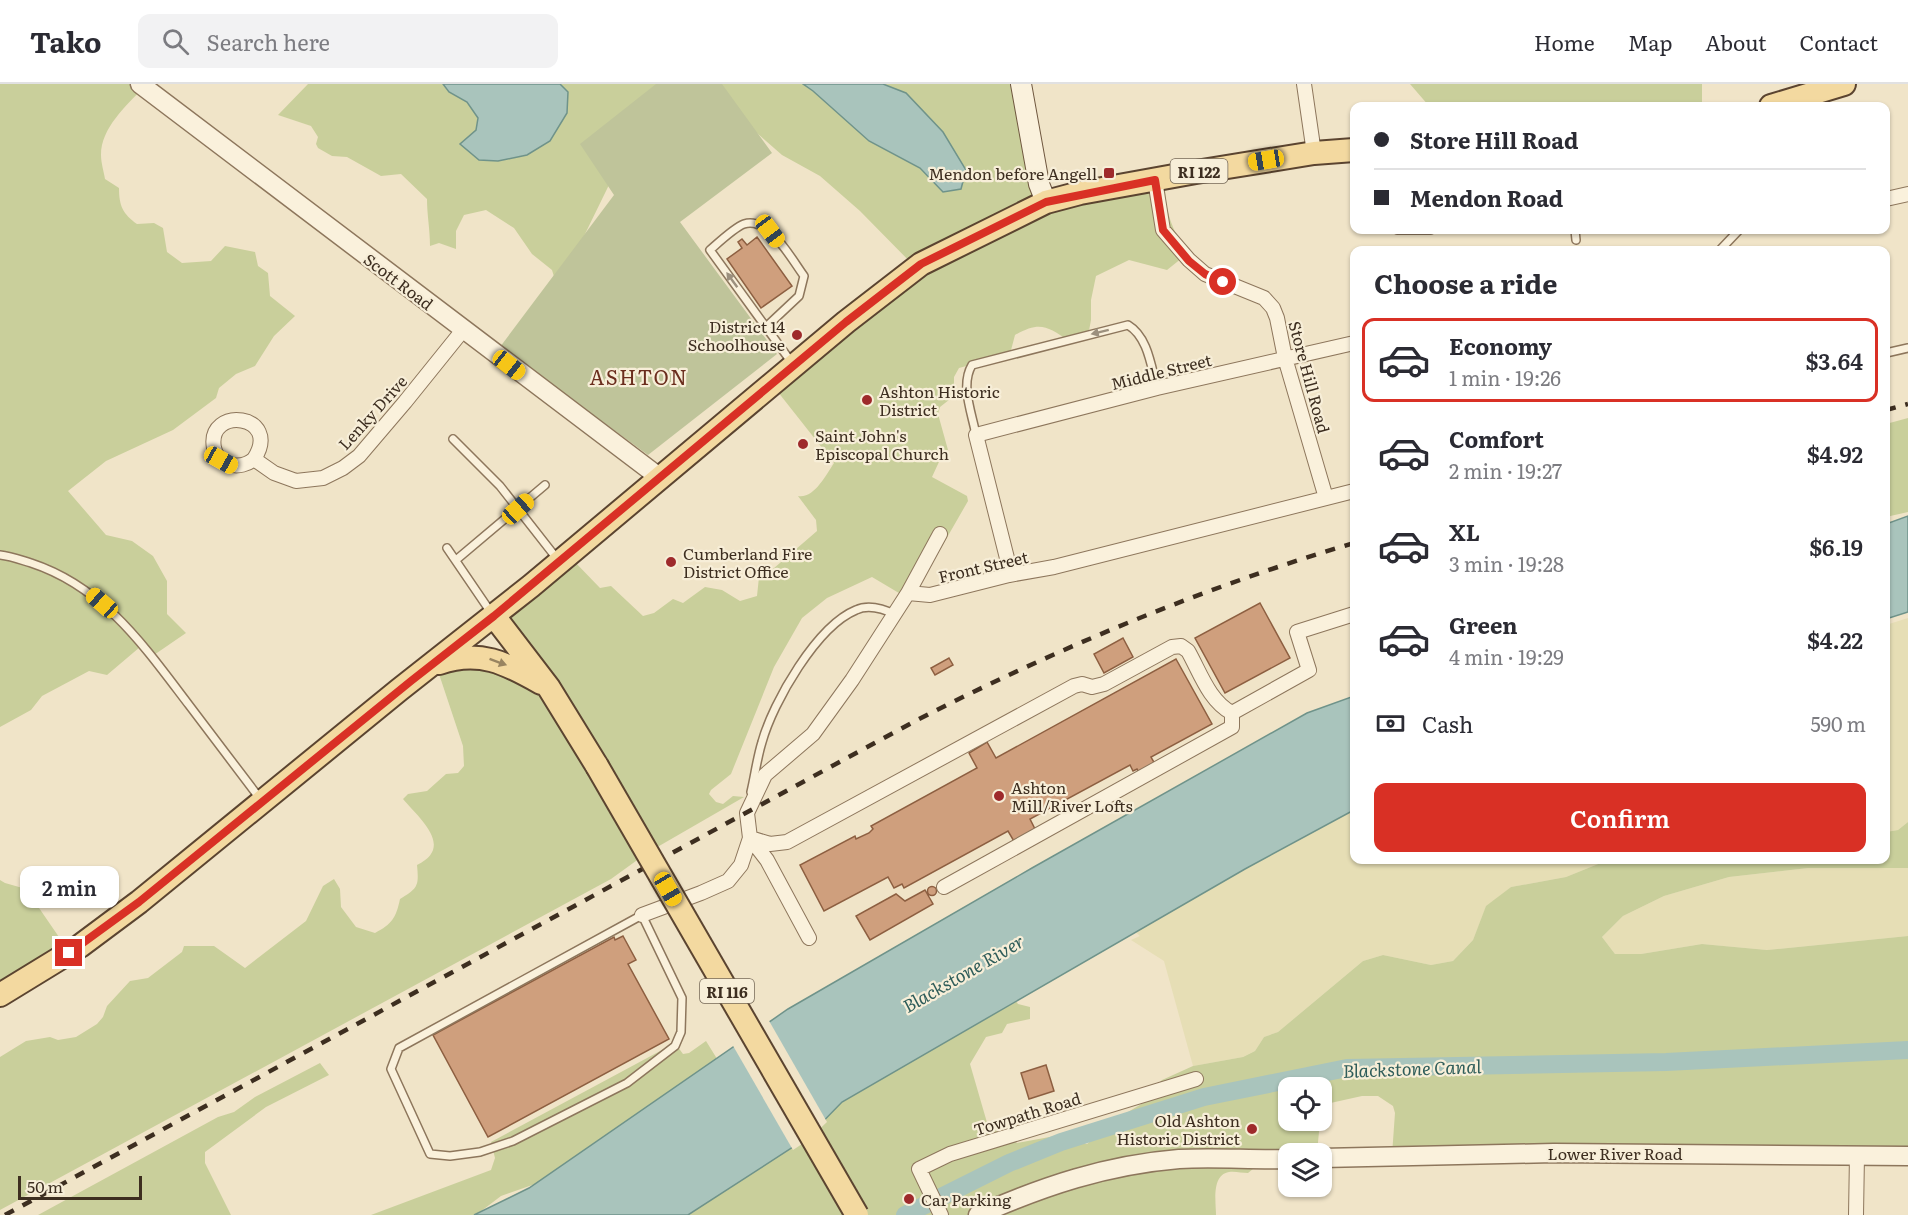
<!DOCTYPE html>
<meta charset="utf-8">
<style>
body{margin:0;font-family:Literata,serif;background:#f2f2f3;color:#2b2b33;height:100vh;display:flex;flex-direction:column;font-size:22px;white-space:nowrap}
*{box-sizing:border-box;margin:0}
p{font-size:20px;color:#7c7c81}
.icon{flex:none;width:33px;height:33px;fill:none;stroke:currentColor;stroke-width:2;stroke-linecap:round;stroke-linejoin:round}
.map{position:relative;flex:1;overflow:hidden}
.side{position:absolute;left:1350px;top:162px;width:540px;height:618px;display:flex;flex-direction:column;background:#fff;border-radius:12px;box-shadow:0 2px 4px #0004}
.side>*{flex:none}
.banner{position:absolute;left:1350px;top:18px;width:540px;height:132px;border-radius:12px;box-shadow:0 2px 4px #0004;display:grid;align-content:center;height:132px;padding:0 24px;background:#fff}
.controls{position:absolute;left:1278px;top:993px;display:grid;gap:12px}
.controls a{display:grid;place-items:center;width:54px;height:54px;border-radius:12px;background:#fff;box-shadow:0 2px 4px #0004;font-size:30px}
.scale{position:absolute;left:18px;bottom:15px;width:124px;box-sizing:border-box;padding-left:6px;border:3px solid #3d2e20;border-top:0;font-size:16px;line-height:21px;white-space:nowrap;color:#3d2e20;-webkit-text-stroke:4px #f7eed8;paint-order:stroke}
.end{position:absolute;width:27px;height:27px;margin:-14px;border:8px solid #d93025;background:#fff;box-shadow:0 0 0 3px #fff}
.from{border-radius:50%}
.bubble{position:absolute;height:42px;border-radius:12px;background:#fff;box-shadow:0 2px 4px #0004;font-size:20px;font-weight:600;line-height:42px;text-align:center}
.car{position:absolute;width:18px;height:36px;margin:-18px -9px;border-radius:8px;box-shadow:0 0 4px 2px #0007;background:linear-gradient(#f5c518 24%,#345 0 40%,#f5c518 0 76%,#345 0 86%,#f5c518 0)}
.banner b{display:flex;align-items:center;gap:21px;height:57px;font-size:22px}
.banner b+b{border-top:2px solid #e1e1e2}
.banner i{width:15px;height:15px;background:#2b2b33}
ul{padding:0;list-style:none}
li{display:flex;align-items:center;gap:18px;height:84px;margin:0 12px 9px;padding:0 12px;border:3px solid transparent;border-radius:12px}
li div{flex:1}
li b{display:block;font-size:22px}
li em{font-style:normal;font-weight:600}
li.selected{border-color:#d93025}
li>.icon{width:54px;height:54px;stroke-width:1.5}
h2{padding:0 24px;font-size:27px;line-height:72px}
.pay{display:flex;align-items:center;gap:15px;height:66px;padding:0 24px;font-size:22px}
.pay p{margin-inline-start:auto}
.action{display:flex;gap:12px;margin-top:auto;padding:12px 24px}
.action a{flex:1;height:69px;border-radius:12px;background:#d93025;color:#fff;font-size:24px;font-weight:600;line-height:69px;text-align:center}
header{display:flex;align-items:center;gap:36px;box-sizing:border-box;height:84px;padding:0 30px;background:#fff;border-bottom:2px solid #e1e1e2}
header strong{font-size:28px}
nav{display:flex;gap:33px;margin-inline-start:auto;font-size:21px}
.search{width:420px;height:54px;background:#f2f2f3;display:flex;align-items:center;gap:15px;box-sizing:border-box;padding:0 21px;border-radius:12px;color:#7c7c81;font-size:22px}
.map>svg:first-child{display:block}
.farmland{fill:#e6deb5}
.green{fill:#c9cf9b}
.cemetery{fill:#bfc49a}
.water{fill:#a9c4bc;stroke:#6f938a;stroke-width:1.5}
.pier{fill:#f0e4c8}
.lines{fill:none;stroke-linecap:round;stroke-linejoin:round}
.canal{stroke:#a9c4bc;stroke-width:18}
.building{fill:#cf9f7d;stroke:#8d5f41;stroke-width:1.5}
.service-casing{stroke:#8d765c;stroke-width:10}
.minor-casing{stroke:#8d765c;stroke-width:16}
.tertiary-casing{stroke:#8d765c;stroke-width:21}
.secondary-casing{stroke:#6f573f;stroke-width:22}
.primary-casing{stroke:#5b4430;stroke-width:26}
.service{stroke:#faf1dc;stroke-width:7}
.minor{stroke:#faf1dc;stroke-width:14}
.tertiary{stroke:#faf1dc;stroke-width:18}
.secondary{stroke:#faf1dc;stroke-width:20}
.primary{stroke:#f3d9a0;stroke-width:22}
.rail{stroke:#3d2e20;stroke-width:4.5;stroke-dasharray:10 10;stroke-linecap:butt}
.primary-bridge-casing{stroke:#5b4430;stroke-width:26;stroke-linecap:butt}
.primary-bridge{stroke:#f3d9a0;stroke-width:22}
.oneway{fill:#9c907e}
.oneway2{fill:#988460}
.route{stroke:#d93025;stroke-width:8}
.poi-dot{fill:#9e2a2b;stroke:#f7eed8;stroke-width:2}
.labels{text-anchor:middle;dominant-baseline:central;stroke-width:4.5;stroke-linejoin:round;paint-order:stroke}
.shield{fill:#f7eed8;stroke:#756857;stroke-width:1.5}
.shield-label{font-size:15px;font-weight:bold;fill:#3d2e20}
.poi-label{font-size:16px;fill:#3d2e20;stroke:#f7eed8;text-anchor:start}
.street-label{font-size:16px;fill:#3d2e20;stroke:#f7eed8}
.water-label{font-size:18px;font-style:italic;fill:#2f5d5a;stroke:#f7eed8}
.quarter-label{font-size:20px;letter-spacing:1.5px;fill:#6b2e1e;stroke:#f7eed8}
</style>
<header>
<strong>Tako</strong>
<div class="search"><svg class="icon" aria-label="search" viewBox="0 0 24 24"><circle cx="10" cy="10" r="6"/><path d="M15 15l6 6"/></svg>Search here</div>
<nav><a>Home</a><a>Map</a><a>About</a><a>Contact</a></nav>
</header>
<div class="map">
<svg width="1908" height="1131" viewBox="0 0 1908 1131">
<rect width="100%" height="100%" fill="#f0e4c8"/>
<path class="farmland" d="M1908 534V738L1898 746 1886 748V541Z
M1354 719V776H1608L1566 793 1511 803 1486 823 1473 856 1453 877 1431 881 1383 871 1363 877 1278 948 1264 953 1255 967 1243 973 1193 982 1164 877 1131 856 1140 852 1132 845Z
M1808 784H1908V852L1767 866 1702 860 1641 870H1615L1602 853 1623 832 1664 812 1729 793Z"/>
<path class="green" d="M0 0H137L143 4C126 22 101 44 101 71 101 79 104 88 105 95L119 104C119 122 123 130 137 140L154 139 163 144 167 168 182 179 211 177 225 162 255 168 258 182 268 189 270 212 295 232 274 252 255 282 236 290 219 304 216 314 173 346 106 377 68 407 106 451 132 457 153 472 167 497V530L186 549 151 573 140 563 107 591 89 587 42 612 31 626 0 643Z
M308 0H443L449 8 467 18 478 34 476 46 461 59 479 76 498 77 527 71 568 8 560 0H803L813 7 869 57 920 84 943 108 966 86 906 9 883 0H1030L1041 116 1165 97C1164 126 1172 145 1187 170L1167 186 1129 176 1096 192 1091 216V236L1088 252 1069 257C1047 242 1040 237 1015 251L1010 270 959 284 954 293V312L940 323 938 330 948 366 944 367 932 393 967 412 968 417 922 497 920 504 909 515 872 493 827 514 802 534 774 583 731 690 711 706 709 710 716 718 723 720 733 712 744 713 647 769 611 795 0 1126V973L26 957 50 953 58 956 76 953 97 940 103 933 107 922 130 897 148 894 182 868 184 862H214L245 884 306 837 323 802 334 795 340 805 341 823 356 843 375 849C392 840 396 834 400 815 418 804 419 802 417 781 455 763 419 734 403 715L408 710 427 707 446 690 458 689 464 682 463 662 438 587 532 569 506 524 572 475 600 504 611 502 643 532 654 529 673 515 683 519 705 503 722 506 740 517 757 512 759 493 766 491 817 447 816 436 798 412C814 415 826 391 834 379L774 303 920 188 860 127 820 92 782 71 732 27 628 62 563 195 555 196 552 186 532 170 514 144 486 126 464 131 456 147V165L439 159 430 162C430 145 427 131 427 115L401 90 381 92 347 73 332 72 318 64 316 60 318 53 311 42 278 31Z
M1410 0H1702V22H1429Z
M1908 334V428L1886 433V340Z
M1908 738V784H1808L1729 793 1664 812 1623 832 1602 853 1615 870H1641L1702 860 1767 866 1908 852V1071H1392L1395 1029 1393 1022 1378 1012H1362L1326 1020 1322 1028V1004H1288V1036L1320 1037 1317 1069 1288 1070 1264 1076 1248 1089C1242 1089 1235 1087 1229 1088 1211 1091 1216 1119 1216 1131H686L797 1043 1012 911 1018 920 1030 923V935L1007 940 1002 949 986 953 970 980 988 1042 1017 1059 1055 1052 1087 1060 1102 1047 1124 1038 1128 1028 1148 1016 1153 1004 1162 996 1193 982 1243 973 1255 967 1264 953 1278 948 1363 877 1383 871 1431 881 1453 877 1473 856 1486 822 1511 803 1566 793 1608 776H1886V748L1898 746Z
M0 796 5 799 26 805 72 872 0 916Z
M706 957 719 978 555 1093 501 1112 476 1131H371L491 1086 495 1074 491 1058 675 959 683 970 689 969Z
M320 979 329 991 266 1023 205 1068V1079L231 1131H38L218 1033 234 1028 255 1013Z"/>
<path class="cemetery" d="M656 0H722L772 69 680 138 777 270 648 371 500 263 614 111 580 60Z"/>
<path class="water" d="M443 0H560L568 8 567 29 550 57 527 71 498 77 479 76 460 60 476 46 478 34 467 18 449 8Z
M803 0H883L906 9 943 48 966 86 961 105 943 108 920 84 869 57 813 7Z
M1908 432V528L1886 535V440Z
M1354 612V726L1245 785 842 1018 807 1054 688 1131H474L529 1104 788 925 1032 784 1307 629Z"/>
<path class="pier" d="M768 935 827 1038 808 1056 793 1066 732 960Z"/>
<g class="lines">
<path class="canal" d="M905 1131 1009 1079 1061 1058 1204 1013 1347 984 1666 978 1908 966"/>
</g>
<path class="building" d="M757 153 792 202 761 224 727 175 742 164 738 158 742 155 747 161Z
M1260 519 1290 574 1225 609 1195 554Z
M1123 554 1133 573 1104 589 1094 570Z
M949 574 953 581 935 591 931 584Z
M1176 575 1212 640 1151 673 1155 680 1139 689 1137 685 1133 687 1130 681 1030 735 1036 747 1015 759 1008 747 904 804 902 800 894 804 888 793 824 827 800 781 855 752 856 755 869 749 873 745 871 742 977 684 969 669 987 658 996 674Z
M927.5 807a4.5 4.5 0 1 1 9 0a4.5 4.5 0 1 1-9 0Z
M925 806 933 820 870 856 856 832 896 810 905 817Z
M623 852 636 876 628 880 669 955 488 1053 433 951 614 853 615 856Z
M1046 981 1054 1007 1029 1015 1021 989Z"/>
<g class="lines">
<g class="service-casing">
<path id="service" d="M1397 146H1431
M1575 146 1576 156
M1720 166 1739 146
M766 243 799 212 804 192C792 176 769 132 744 140 735 143 718 159 710 166L792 279
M1886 269 1908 264
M976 351C972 329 960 301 972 281L1128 241C1148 253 1151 282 1157 304
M453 355 500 402 558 476
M447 464 492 530
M0 471C11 472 21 476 31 479 104 503 144 562 189 621 213 653 237 684 261 716
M456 476 545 401
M751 708C755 691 757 674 762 658 773 618 817 542 856 526 869 520 884 525 896 531
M642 831 682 914 681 948 675 962 627 999 513 1057 480 1068 450 1072 430 1070 391 985 399 964Z"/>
</g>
<g class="minor-casing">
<path id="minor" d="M1304 0 1314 69
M1155 96 1163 146 1189 176 1205 190 1264 214 1273 224 1277 234 1285 274 1326 414
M1886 115 1908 110
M254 375C241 386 218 383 214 364 206 321 283 330 254 375L274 389 296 397 323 394 343 384 359 372 405 318 463 246
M1011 490 976 351 1157 304 1354 259
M908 509 940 450
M750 754 770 760 787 758 1074 602 1082 600 1092 603 1104 600 1172 563 1181 562 1188 567C1200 588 1209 617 1232 629L1309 586 1297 548 1354 530
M750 754 767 776 809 854
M944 803 1232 643V629
M642 831 701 809 728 797 741 781 750 754 747 729 765 691 813 650 852 596 908 509 930 511 1009 491 1054 483 1354 407
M941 1131 919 1085 950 1070 1196 995
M1856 1131 1857 1071"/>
</g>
<g class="tertiary-casing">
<path id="tertiary" d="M140 0 659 393
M1322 1074 1554 1069 1908 1072
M978 1131C1044 1102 1106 1081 1179 1075 1215 1073 1252 1076 1288 1075"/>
</g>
<g class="secondary-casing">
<path id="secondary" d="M1021 0 1039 100 1046 118"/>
</g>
<g class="primary-casing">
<path id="primary" d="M1771 22 1844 0
M494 532 549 604 597 682
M439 579C479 565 506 579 541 599
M0 911 80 862 139 818 399 606 531 502 846 238 921 180 1046 118 1080 109 1196 88 1314 69 1354 66"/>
</g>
<use href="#service" class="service"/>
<use href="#minor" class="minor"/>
<use href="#tertiary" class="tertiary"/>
<use href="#secondary" class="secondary"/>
<use href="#primary" class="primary"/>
<path class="rail" d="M1886 326 1908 320
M5 1131 917 636C1058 564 1202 504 1354 459"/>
<g class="primary-bridge-casing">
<path id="primary-bridge" d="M597 682 857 1131"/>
</g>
<use href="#primary-bridge" class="primary-bridge"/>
</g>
<defs><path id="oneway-solid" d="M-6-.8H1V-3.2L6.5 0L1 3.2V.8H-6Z" transform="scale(1.5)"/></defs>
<g class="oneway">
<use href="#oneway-solid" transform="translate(732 196) rotate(-126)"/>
<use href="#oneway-solid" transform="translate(1100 248) rotate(166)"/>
</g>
<use class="oneway2" href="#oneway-solid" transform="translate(498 578) rotate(20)"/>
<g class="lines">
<path class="route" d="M69 869 139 818 411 597 494 532 846 238 921 180 1046 118 1155 96 1163 146 1189 177 1205 190 1223 198"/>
</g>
<g class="poi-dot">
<rect x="1103" y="83" width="12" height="12" rx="3"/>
<circle cx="797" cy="251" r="6"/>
<circle cx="867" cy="316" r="6"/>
<circle cx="803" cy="360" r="6"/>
<circle cx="671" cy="478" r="6"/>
<circle cx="999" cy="712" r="6"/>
<circle cx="1252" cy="1045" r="6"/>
<circle cx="909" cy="1115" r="6"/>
</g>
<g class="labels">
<g class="shield">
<rect x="1170.5" y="75" width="57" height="24" rx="4.5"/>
<rect x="700" y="895" width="54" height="24" rx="4.5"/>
</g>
<g class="shield-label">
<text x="1199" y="87">RI 122</text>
<text x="727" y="907">RI 116</text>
</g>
<g class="poi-label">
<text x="1097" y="89" text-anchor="end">Mendon before Angell</text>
<text x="785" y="242" text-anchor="end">District 14<tspan x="785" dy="18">Schoolhouse</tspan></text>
<text x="879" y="307">Ashton Historic<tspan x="879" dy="18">District</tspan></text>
<text x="815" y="351">Saint John's<tspan x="815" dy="18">Episcopal Church</tspan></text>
<text x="683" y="469">Cumberland Fire<tspan x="683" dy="18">District Office</tspan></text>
<text x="1011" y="703">Ashton<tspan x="1011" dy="18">Mill/River Lofts</tspan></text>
<text x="1240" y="1036" text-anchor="end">Old Ashton<tspan x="1240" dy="18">Historic District</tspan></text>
<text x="921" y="1115">Car Parking</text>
</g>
<g class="street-label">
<text transform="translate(399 197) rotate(37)">Scott Road</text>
<text transform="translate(1161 287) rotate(-14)">Middle Street</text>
<text transform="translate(1310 293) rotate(75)">Store Hill Road</text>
<text transform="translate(372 328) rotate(-48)">Lenky Drive</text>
<text transform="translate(983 482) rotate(-13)">Front Street</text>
<text transform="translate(1027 1029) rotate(-17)">Towpath Road</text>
<text x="1615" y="1069">Lower River Road</text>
</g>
<g class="water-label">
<text transform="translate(963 889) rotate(-30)">Blackstone River</text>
<text transform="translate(1412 984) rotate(-2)">Blackstone Canal</text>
</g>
<g class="quarter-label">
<text x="639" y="292">ASHTON</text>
</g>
</g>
</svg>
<div class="controls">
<a><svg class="icon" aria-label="locate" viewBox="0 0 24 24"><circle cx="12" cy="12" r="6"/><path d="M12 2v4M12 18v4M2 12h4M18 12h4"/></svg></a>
<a><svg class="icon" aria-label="layers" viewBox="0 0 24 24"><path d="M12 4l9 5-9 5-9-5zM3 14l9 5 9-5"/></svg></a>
</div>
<div class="scale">50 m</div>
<i class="end from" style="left:1223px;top:198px"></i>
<i class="end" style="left:69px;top:869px"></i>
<div class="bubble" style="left:20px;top:782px;width:99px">2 min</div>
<i class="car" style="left:1266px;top:76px;rotate:261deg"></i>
<i class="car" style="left:770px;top:147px;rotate:143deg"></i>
<i class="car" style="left:509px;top:281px;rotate:128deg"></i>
<i class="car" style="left:221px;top:376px;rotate:119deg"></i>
<i class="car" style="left:518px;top:425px;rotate:48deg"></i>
<i class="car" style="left:102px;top:519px;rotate:311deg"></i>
<i class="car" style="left:668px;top:805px;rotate:150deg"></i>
<div class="banner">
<b><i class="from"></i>Store Hill Road</b>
<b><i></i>Mendon Road</b>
</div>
<section class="side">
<h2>Choose a ride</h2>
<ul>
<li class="selected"><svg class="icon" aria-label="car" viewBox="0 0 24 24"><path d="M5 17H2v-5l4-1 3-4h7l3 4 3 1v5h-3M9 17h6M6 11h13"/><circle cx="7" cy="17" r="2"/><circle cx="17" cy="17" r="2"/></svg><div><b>Economy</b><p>1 min · 19:26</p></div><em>$3.64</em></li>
<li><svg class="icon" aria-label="car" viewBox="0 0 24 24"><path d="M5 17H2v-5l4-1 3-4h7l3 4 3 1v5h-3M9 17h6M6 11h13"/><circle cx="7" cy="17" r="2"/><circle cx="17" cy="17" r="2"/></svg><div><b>Comfort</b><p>2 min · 19:27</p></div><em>$4.92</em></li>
<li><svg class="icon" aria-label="car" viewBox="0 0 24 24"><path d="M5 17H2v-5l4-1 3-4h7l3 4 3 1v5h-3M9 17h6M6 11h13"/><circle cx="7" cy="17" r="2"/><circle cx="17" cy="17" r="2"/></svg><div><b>XL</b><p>3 min · 19:28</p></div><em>$6.19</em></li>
<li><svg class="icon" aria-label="car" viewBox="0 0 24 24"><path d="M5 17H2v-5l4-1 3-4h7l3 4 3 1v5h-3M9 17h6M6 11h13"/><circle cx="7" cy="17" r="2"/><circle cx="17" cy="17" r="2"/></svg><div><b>Green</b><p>4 min · 19:29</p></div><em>$4.22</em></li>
</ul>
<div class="pay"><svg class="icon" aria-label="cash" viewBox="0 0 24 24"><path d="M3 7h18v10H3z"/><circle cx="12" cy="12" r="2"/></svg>Cash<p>590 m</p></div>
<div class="action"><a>Confirm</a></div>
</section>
</div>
